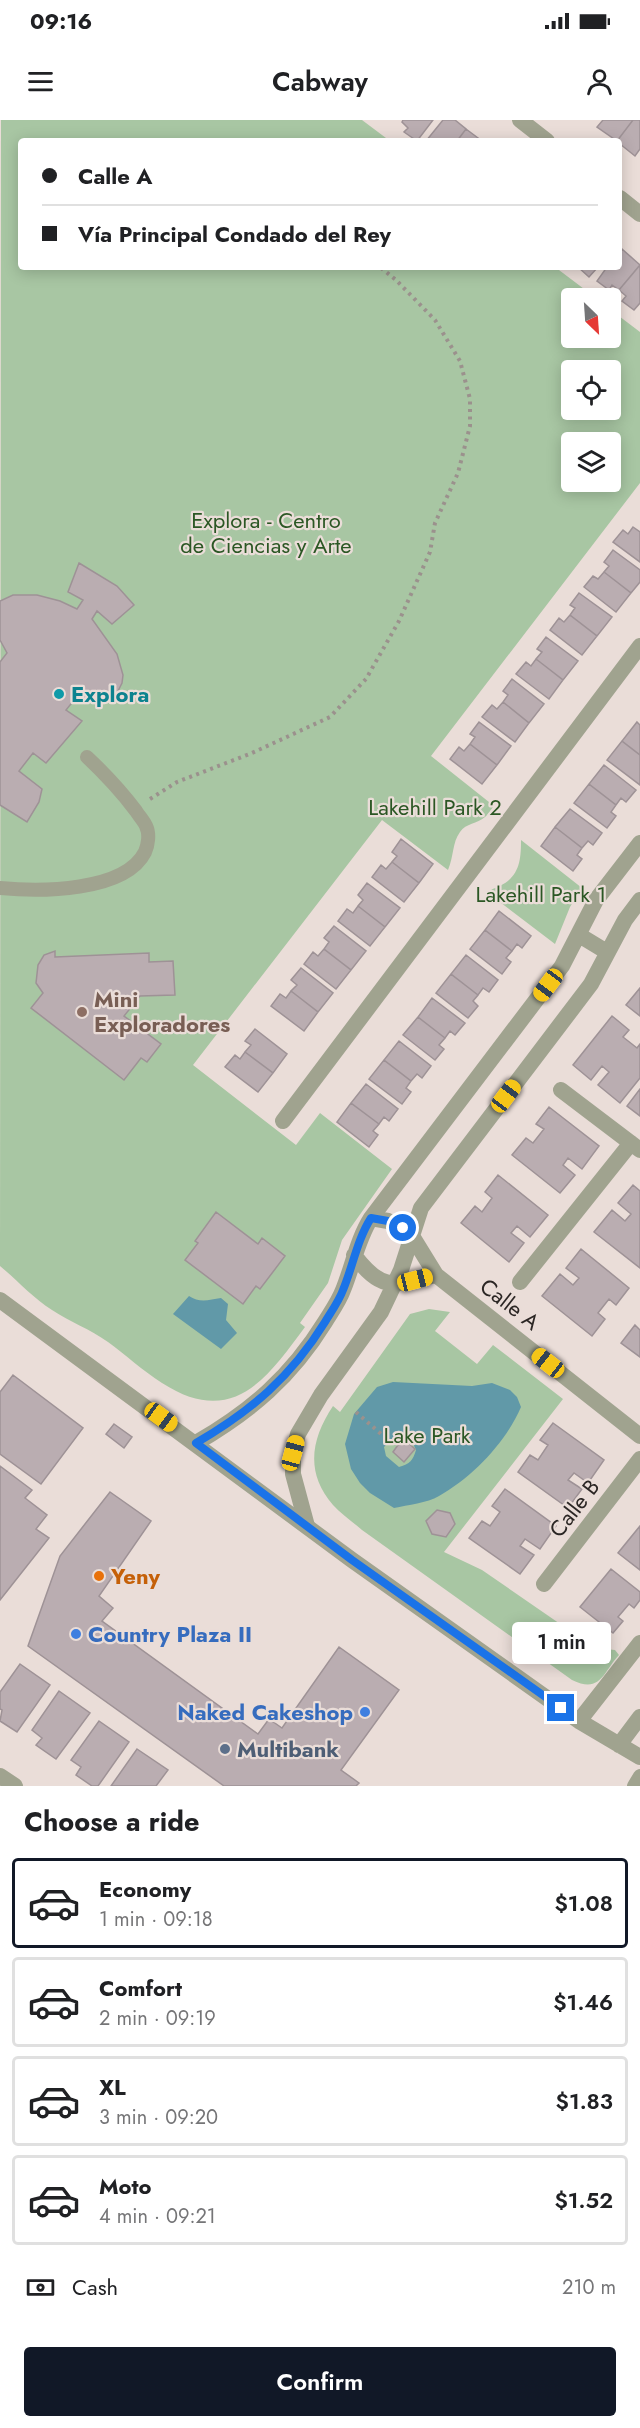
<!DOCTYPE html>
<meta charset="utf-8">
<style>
body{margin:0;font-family:Jost,sans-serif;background:#f6f6f6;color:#202124;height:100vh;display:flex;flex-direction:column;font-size:22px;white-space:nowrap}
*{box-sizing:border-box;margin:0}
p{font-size:20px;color:#757577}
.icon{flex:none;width:33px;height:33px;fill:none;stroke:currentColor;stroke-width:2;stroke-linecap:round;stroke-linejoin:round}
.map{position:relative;height:1666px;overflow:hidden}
.sheet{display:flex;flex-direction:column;background:#fff;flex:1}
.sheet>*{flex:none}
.top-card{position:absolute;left:18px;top:18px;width:604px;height:132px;border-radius:6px;box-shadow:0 3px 15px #0003;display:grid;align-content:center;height:132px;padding:0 24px;background:#fff}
.needle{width:39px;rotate:155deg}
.controls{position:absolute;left:561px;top:168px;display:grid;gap:12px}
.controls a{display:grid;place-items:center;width:60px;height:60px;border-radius:6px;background:#fff;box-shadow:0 3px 15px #0003;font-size:30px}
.end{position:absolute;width:27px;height:27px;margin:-14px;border:8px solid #1a73e8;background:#fff;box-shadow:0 0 0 3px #fff}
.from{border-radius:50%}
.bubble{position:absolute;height:42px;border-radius:6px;background:#fff;box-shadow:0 3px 15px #0003;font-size:20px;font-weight:600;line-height:42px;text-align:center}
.car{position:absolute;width:18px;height:36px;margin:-18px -9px;border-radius:8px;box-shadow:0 0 4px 2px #0007;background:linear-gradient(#f5c518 24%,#345 0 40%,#f5c518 0 76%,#345 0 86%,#f5c518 0)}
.top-card b{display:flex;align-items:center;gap:21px;height:57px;font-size:22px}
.top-card b+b{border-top:2px solid #e0e0e0}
.top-card i{width:15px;height:15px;background:#202124}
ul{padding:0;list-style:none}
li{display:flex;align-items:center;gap:18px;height:90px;margin:0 12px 9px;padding:0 12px;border:3px solid #e0e0e0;border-radius:6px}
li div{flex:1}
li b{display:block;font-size:22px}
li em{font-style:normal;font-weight:600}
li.selected{border-color:#111827}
li>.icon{width:54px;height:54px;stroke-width:1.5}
h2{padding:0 24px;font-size:27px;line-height:72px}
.pay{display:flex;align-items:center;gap:15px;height:66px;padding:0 24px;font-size:22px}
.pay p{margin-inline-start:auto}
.cta{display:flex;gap:12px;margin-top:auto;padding:12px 24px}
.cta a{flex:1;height:69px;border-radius:6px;background:#111827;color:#fff;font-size:24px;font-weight:600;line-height:69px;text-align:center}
.status{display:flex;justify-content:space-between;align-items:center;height:42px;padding:0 30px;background:#fff;direction:ltr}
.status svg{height:16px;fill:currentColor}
header{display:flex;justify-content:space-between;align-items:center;height:78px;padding:0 24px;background:#fff;font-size:27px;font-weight:600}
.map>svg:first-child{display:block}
.green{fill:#a8c6a3;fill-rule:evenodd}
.water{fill:#6199a8;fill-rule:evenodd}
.building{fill:#baadb1;stroke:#9e9296;stroke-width:1.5}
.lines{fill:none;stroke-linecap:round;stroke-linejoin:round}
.path{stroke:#9b918d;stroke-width:4;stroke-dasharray:3 4.5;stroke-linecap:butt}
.service{stroke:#a0a38f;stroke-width:14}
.minor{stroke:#a0a38f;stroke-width:16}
.tertiary{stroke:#a0a38f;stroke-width:16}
.route{stroke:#1a73e8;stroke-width:8}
.culture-dot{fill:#0f9aa8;stroke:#eaddd8;stroke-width:2}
.education-dot{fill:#8d6e63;stroke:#eaddd8;stroke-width:2}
.food-dot{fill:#e8710a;stroke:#eaddd8;stroke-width:2}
.shop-dot{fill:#3f7fe0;stroke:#eaddd8;stroke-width:2}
.service-dot{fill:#5c6f8a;stroke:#eaddd8;stroke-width:2}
.labels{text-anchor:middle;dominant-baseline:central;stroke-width:4.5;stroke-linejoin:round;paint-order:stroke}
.park-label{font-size:22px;fill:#2b5724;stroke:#eaddd8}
.culture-label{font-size:22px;font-weight:bold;fill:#0d838f;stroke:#eaddd8;text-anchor:start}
.education-label{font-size:22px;font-weight:bold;fill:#785e54;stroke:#eaddd8;text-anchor:start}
.street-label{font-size:22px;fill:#2b2624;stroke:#eaddd8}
.food-label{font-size:22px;font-weight:bold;fill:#c56008;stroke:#eaddd8;text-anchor:start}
.shop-label{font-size:22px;font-weight:bold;fill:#366cbe;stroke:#eaddd8;text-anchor:start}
.service-label{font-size:22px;font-weight:bold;fill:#4e5e75;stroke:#eaddd8;text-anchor:start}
</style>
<div class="status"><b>09:16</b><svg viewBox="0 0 49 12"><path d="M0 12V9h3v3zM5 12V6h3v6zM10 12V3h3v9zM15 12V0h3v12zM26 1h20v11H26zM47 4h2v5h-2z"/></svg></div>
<header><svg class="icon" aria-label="menu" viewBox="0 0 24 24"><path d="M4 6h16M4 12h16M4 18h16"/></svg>Cabway<svg class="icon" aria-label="person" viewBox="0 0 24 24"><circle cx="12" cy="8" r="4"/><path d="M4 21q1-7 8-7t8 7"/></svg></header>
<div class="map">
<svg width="640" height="1666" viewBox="0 0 640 1666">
<rect width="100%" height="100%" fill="#eaddd8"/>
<path class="green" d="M1 0H362L390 21H21V147H555L596 178H572V218H610L611 190 640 212V363L431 636 494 686C491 689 488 695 485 697 477 704 466 703 460 712 452 723 454 736 448 750L382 700 193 945 296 1025 320 993 392 1049 342 1120 328 1163 300 1203 305 1207C266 1260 232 1308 162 1263 143 1251 126 1235 108 1222 90 1209 70 1202 52 1190 33 1178 17 1160 0 1146ZM572 250H610V290H572ZM572 322H610V362H572Z
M521 720 582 768 570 787 555 824 488 773C492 768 494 769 500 766 520 756 521 739 521 720Z
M429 1189 450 1192 435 1211 477 1244 493 1225 563 1279 444 1432 482 1450 595 1528 615 1530 619 1535C603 1552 601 1574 572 1560L362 1410C353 1402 341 1394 333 1385 305 1353 311 1319 333 1286L340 1292 410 1194Z"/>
<path class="water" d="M189 1176C199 1183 209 1180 221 1178L228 1184 226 1200 237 1213 221 1229 173 1194Z
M393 1262 472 1266 492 1263 510 1270 517 1277 521 1287C506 1322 473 1357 439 1376 427 1383 408 1385 394 1388L370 1373 360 1363 351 1349 345 1324 354 1294 377 1267ZM398 1313 409 1314 416 1330C413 1340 410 1344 399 1347L386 1336 384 1327Z"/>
<path class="building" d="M403 0H433L417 21 404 12 408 8 402 2Z
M443 0H455L466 9 457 21H426Z
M603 0H633L617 21 597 7Z
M633 0H640V29L635 36 620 24V21H617Z
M466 9 482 21H457Z
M622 129 640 145 619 170 612 165 609 170 597 161 607 147H620V132Z
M640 145V183L634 190 622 181 626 176 619 170Z
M578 147H598L589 157Z
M633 407 640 412V442L613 422 623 410 628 414Z
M613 430 640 450V462L631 473 604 452 609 446 604 442Z
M79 443 117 466 134 485 112 504 97 491 92 499 117 534 123 555 122 563 115 577 108 581 84 582 74 580 66 590 82 601 46 643 33 633 19 651 42 669 39 682 27 702 0 685V542L7 533 0 520V481L13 475H37L60 481 77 489 83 480 68 472Z
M604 452 631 473 616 492 584 467 593 456 598 459Z
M579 473 612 497 597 516 570 495 575 488 570 485Z
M570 495 597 516 582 535 550 510 559 498 564 502Z
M546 517 578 541 563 560 536 539 542 532 537 529Z
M536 539 563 560 549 579 516 554 526 542 531 546Z
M512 559 544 584 529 603 503 582 508 575 503 571Z
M503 582 529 603 515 622 482 597 492 585 497 589Z
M479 602 511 626 497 645 470 624 475 617 470 614Z
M637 602 640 605V635L622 621Z
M622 621 640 635V665L607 640Z
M470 624 497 645 482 664 450 639 459 627 464 631Z
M604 645 636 670 626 682 621 678 616 685 589 664Z
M589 664 616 685 611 692 616 696 607 708 574 683Z
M570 689 602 713 593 725 588 721 582 728 555 707Z
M555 707 582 728 577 735 582 739 573 751 541 726Z
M401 719 433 744 419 763 392 742 397 736 392 732Z
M392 742 419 763 404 782 372 757 381 745 386 749Z
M367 763 400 788 385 807 358 786 363 780 358 775Z
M358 786 385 807 370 826 338 801 347 789 353 793Z
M499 791 531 816 522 828 517 824 512 831 485 810Z
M334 806 366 831 351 850 324 829 329 822 324 818Z
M485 810 512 831 506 838 511 842 502 854 470 829Z
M324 829 351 850 336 869 304 844 313 832 318 836Z
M55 831V837L149 833V842L173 841 175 875 140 876 124 896 161 924 147 942 141 938 124 960 31 888 43 873 36 863 38 845 44 835Z
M466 835 498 860 489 872 483 868 478 875 451 854Z
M301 848 333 873 318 892 291 871 297 865 291 860Z
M451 854 478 875 473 881 478 886 468 898 436 873Z
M640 868V896L626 885Z
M291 871 318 892 304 911 271 886 280 874 286 878Z
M432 878 465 903 455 915 450 911 445 918 418 897Z
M612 896 629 910 623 917 637 928 640 924V958L620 983 598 965 609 952 602 946 591 960 573 945Z
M418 897 445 918 439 925 444 929 435 940 403 915Z
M255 909 287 934 273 953 245 932 251 925 245 921Z
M399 921 431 946 422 958 417 954 411 961 384 940Z
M245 932 273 953 258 972 225 947 235 935 240 939Z
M384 940 411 961 406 968 411 972 402 984 369 959Z
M366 964 398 989 389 1001 384 997 379 1004 351 983Z
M640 969V996L627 986Z
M351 983 379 1004 373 1011 378 1015 369 1027 337 1002Z
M549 987 599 1026 582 1049 568 1038 563 1045 575 1055 560 1073 512 1035 526 1018 533 1023 544 1009 536 1004Z
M498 1055 548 1095 530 1117 517 1106 511 1113 524 1123 509 1142 461 1103 475 1086 482 1092 492 1078 485 1072Z
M633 1065 640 1071V1148L594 1112 612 1090 625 1101 631 1094 618 1083Z
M216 1092 258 1124 262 1118 285 1136 260 1169 256 1166 243 1184 185 1140 198 1123 195 1121Z
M581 1129 629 1168 616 1185 609 1179 598 1193 605 1199 592 1216 542 1176 560 1154 573 1165 579 1158 566 1148Z
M635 1205 640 1210V1237L621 1223Z
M13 1255 83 1308 41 1364 0 1334V1272Z
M553 1303 604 1340 588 1363 574 1353 568 1360 582 1369 568 1388 518 1352 530 1335 538 1340 548 1325 540 1320Z
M114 1304 132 1317 124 1328 106 1314Z
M403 1318 415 1329 404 1342 393 1332Z
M0 1346 32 1370 25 1378 47 1395 36 1409 49 1418 0 1480Z
M505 1369 556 1406 540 1429 525 1419 520 1426 534 1435 520 1454 469 1418 482 1401 490 1406 500 1392 492 1386Z
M110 1372 151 1401 99 1476 113 1488 102 1501 258 1614 269 1599 282 1608 339 1527 399 1570 341 1650 359 1663 356 1666H224L28 1526 60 1436Z
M437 1390 450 1393 455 1404 446 1417 432 1414 426 1401Z
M640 1406V1450L618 1433Z
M611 1449 640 1472V1480L634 1488 629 1484 618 1497 623 1501 613 1513 580 1487Z
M20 1544 50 1565 17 1612 0 1601 2 1590 0 1589V1572Z
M59 1571 90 1593 56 1639 36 1625 42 1618 32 1610Z
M99 1601 129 1622 98 1666H92L76 1655 81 1647 71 1640Z
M137 1629 168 1650 156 1666H111Z"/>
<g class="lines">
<path class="path" d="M150 679 177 662 252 633 330 597 366 559 399 501 430 432 435 403 458 353 470 306V279L460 241 435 200 396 160 380 147
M356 1292 389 1321"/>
<path class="service" d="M0 768C39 772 125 772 145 732 148 725 150 714 146 706 144 701 139 696 136 691 121 671 105 654 87 637
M634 1666 640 1656"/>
<path class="minor" d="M520 0 547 21
M620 78 640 94
M579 815 607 832
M561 970 640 1030
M283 1001 640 526
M371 1098 388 1101 403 1108 412 1116 436 1155 640 1316
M354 1135C383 1173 394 1165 436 1155
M520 1162 631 1023
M196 1323C251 1291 291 1257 325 1202 331 1192 339 1181 343 1170 353 1146 357 1120 371 1098L562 846 596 780 640 723
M307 1406 293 1354V1333L298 1314 321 1275 381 1192 401 1150 421 1088 591 864 625 800 640 780
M544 1464 640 1339
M0 1656 15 1666"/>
<path class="tertiary" d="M0 1180 352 1440 579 1601 640 1637
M579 1601 640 1523
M619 1625 640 1597"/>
</g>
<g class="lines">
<path class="route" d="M403 1108 388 1101 371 1098C357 1120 353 1146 343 1170 339 1181 331 1192 325 1202 291 1257 251 1291 196 1323L352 1440 561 1588"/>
</g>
<circle class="culture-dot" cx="59" cy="574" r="6"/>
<circle class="education-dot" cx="82" cy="892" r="6"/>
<circle class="food-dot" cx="99" cy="1456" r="6"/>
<g class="shop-dot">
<circle cx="76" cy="1514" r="6"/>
<circle cx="365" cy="1592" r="6"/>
</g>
<circle class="service-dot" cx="225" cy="1629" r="6"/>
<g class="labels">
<g class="park-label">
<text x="266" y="400">Explora - Centro<tspan x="266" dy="25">de Ciencias y Arte</tspan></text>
<text x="435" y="687">Lakehill Park 2</text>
<text x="541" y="774">Lakehill Park 1</text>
<text x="427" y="1315">Lake Park</text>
</g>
<g class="culture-label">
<text x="71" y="574">Explora</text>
</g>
<g class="education-label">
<text x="94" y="879">Mini<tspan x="94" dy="25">Exploradores</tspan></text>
</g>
<g class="street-label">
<text transform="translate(510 1184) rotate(38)">Calle A</text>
<text transform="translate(574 1388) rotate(-52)">Calle B</text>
</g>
<g class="food-label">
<text x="111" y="1456">Yeny</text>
</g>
<g class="shop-label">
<text x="88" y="1514">Country Plaza II</text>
<text x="353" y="1592" text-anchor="end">Naked Cakeshop</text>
</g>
<g class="service-label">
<text x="237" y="1629">Multibank</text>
</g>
</g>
</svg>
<div class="controls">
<a><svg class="needle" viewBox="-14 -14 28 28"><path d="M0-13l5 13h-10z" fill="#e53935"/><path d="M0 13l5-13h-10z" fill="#757577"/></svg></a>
<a><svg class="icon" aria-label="locate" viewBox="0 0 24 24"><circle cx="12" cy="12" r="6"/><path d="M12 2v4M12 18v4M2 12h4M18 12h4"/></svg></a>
<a><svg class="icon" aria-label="layers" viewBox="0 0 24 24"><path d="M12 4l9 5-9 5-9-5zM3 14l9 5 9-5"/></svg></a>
</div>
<i class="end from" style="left:403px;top:1108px"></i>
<i class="end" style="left:561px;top:1588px"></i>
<div class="bubble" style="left:512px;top:1502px;width:99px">1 min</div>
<i class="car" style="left:548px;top:865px;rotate:217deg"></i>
<i class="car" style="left:506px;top:976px;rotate:37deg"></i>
<i class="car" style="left:415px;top:1160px;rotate:76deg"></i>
<i class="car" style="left:548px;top:1243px;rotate:308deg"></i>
<i class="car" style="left:161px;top:1297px;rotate:126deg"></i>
<i class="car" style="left:293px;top:1333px;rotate:15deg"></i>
<div class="top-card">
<b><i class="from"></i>Calle A</b>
<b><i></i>Vía Principal Condado del Rey</b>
</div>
</div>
<section class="sheet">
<h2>Choose a ride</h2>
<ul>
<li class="selected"><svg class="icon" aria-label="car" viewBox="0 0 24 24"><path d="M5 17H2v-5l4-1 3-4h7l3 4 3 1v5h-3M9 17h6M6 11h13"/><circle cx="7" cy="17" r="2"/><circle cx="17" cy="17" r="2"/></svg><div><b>Economy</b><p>1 min · 09:18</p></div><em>$1.08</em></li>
<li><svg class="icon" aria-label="car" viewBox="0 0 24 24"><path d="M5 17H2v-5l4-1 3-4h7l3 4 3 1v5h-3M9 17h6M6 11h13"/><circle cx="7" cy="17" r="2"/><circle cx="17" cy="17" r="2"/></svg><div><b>Comfort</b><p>2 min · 09:19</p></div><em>$1.46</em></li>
<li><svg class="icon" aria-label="car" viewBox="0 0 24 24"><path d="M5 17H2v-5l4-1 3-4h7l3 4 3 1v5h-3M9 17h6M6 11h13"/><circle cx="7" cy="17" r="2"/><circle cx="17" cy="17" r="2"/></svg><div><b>XL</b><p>3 min · 09:20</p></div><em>$1.83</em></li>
<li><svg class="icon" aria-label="car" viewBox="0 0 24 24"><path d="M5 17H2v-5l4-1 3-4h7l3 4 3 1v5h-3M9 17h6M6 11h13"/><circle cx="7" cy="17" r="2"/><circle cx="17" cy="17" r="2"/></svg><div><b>Moto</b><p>4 min · 09:21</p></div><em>$1.52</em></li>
</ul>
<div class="pay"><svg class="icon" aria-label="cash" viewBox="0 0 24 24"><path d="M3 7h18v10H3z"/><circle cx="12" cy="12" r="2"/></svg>Cash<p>210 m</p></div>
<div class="cta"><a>Confirm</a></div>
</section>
